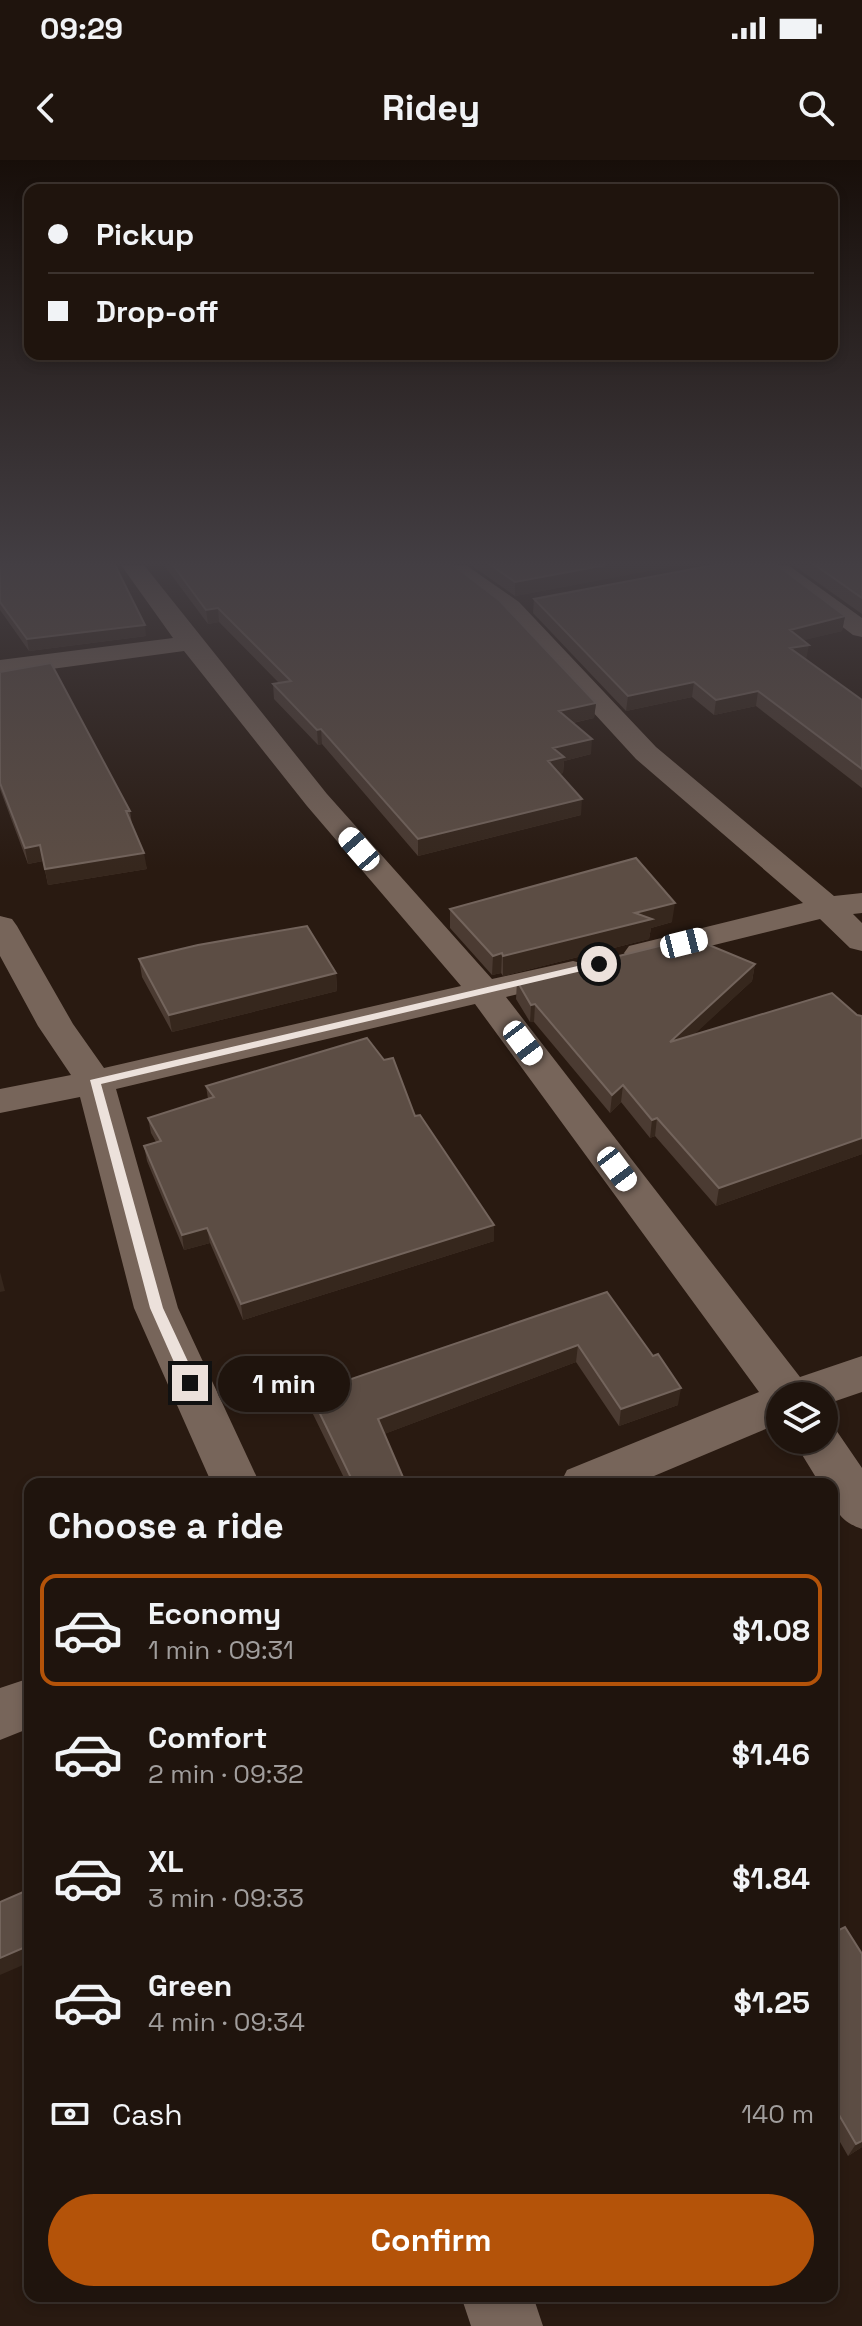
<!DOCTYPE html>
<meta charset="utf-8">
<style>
body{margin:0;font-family:"Space Grotesk",sans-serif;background:#2c211b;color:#f1f3f6;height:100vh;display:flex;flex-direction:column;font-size:30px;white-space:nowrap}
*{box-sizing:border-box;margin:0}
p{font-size:26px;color:#a19e9d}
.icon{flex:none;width:44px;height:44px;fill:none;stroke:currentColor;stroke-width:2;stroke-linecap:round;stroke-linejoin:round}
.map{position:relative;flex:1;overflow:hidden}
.sheet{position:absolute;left:24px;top:1318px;width:814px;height:824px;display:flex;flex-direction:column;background:#1f140d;border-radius:16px;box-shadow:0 4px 12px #0003,0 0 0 2px #3c332e}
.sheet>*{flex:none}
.hud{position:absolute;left:24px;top:24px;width:814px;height:176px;border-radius:16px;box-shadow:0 4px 12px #0003,0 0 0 2px #3c332e;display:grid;align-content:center;height:176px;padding:0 24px;background:#1f140d}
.controls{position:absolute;left:766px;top:1222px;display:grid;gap:16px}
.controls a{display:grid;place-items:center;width:72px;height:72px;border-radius:50%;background:#1f140d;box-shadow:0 4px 12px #0003,0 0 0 2px #3c332e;font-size:40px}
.end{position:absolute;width:36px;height:36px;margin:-18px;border:10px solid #ece1db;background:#111;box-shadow:0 0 0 4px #111}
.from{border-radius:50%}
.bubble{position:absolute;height:56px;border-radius:28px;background:#1f140d;box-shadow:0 4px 12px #0003,0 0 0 2px #3c332e;font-size:26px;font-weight:700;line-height:56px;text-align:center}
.car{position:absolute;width:24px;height:48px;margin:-24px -12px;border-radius:10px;box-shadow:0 0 6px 2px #0007;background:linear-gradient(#fff 24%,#345 0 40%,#fff 0 76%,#345 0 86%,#fff 0)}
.hud b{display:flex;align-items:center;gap:28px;height:76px;font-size:30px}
.hud b+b{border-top:2px solid #3c332e}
.hud i{width:20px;height:20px;background:#f1f3f6}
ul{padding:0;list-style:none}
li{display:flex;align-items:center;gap:24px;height:112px;margin:0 16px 12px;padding:0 8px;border:4px solid transparent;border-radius:16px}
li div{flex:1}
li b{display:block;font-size:30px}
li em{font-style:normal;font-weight:700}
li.on{border-color:#b45309}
li>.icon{width:72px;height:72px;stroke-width:1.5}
h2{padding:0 24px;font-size:36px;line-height:96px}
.pay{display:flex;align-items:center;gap:20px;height:88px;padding:0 24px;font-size:30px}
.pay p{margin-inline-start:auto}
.action{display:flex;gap:16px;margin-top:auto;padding:16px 24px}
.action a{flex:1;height:92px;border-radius:48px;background:#b45309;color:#fff;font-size:32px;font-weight:700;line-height:92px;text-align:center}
.status{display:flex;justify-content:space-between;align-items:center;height:56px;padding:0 40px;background:#1f140d;direction:ltr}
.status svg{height:22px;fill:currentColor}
header{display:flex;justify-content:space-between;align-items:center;height:104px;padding:0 24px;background:#1f140d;font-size:36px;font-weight:700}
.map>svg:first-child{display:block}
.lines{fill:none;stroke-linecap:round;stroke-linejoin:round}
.street{fill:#77655a;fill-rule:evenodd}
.wall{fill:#4b3b32}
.shaded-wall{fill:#36271d}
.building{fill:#5c4d44;stroke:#73645c;stroke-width:2}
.route{fill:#ece1db}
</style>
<div class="status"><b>09:29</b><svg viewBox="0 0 49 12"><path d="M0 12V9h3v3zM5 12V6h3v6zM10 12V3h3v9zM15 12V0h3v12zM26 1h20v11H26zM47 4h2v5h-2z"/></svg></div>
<header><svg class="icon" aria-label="back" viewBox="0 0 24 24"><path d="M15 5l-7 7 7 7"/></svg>Ridey<svg class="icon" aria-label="search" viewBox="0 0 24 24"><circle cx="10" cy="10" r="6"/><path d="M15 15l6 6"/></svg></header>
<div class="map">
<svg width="862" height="2166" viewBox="0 0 862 2166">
<rect width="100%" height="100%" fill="#291a11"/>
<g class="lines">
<path class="street" d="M121 405H144L327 634 492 819 573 801 585 804 590 811 585 818 506 837 800 1217 862 1196V1232L824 1245V1236H780V1263L635 1324H560L567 1310 759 1232 475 844 116 929 178 1148 260 1324H212L134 1148 80 937 0 953V929L71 915 38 866 0 796V756L12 759 17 766 73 864 104 908 461 826 307 646 184 491 0 516V500L173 478Z
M440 405H466L519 442 656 587 834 736 862 733V753L853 754 862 763V791L850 788 820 759 641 803 629 800 624 793 629 786 803 743 636 599 501 452Z
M762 405H788L862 458V477L853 475Z
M824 1263 834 1267 862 1308V1369C839 1361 832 1348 832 1324H820L793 1280H824Z
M30 1518V1568L0 1580V1528Z
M461 2136H533L543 2166H471Z"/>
</g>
<path class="wall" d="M0 405 146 476 29 491 0 450Z
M164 405H453L596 543 594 558 573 563 591 594 564 601 563 613 559 614 581 655 418 696 322 584 318 585 274 539 273 524 279 523 219 462 208 464Z
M471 405H679L515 436Z
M793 405H862V454Z
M534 439 845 456 842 471 803 480 806 500 862 540V628L756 546 714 555 692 537 626 551 533 453Z
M0 512 130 651 132 665 147 709 48 725 43 701 28 704 0 629Z
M450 749 672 762 651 768 649 779 503 816 501 813 492 815 450 768Z
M139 799 336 813 337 831 172 872 142 817Z
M755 804 752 821 694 874 857 855 862 856V994L716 1046 655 976 650 978 621 942 610 953 534 862H530L516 839 517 821Z
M206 926 415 956 494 1081 243 1160 210 1083 184 1090 147 1001 144 986 156 982 151 973 148 958 208 939Z
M607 1132 678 1245 619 1266 576 1202 384 1274 405 1324H347L311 1250 310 1233Z
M832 1767 835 1772 862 1794V1987L848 1996 832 1968Z"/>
<path class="shaded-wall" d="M606 405H679L515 436V422Z
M218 448 219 462 208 464 206 450Z
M845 456 842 471 788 484 790 470Z
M145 465 146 476 29 491 27 479Z
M809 485 806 500 790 488Z
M694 522 692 537 626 551 628 536Z
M758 531 756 546 714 555 716 540Z
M596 543 594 558 558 566 559 551Z
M321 569 322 584 318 585 317 570Z
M592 579 591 594 564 601 563 613 547 617 548 601 553 588Z
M582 639 581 655 418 696V679Z
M40 685 43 701 28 704 25 688Z
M144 693 147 709 48 725 45 709Z
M675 743 672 762 651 768 649 779 503 816V796L635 753Z
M502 793 501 813 492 815 493 796Z
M755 804 752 821 668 899 670 882Z
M336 813 337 831 172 872 169 855Z
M535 844 534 862H530L531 845Z
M623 925 621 942 610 953 612 935Z
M657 958 655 976 650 978 652 960Z
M862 978V994L716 1046 719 1028Z
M494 1065V1081L243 1160 241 1144Z
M207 1068 210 1083 184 1090 182 1075Z
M0 1112 5 1131 0 1132Z
M578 1185 576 1202 379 1276 378 1259Z
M681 1228 678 1245 619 1266 621 1249Z
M30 1785V1802L0 1815V1798Z
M862 1981V1987L848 1996 856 1984Z"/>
<path class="building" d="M0 405H115L145 465 27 479 0 442Z
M173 405H453L499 440 596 543 559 551 592 579 553 588 564 597 548 601 582 639 418 679 321 569 317 570 273 524 291 521 218 448 206 450Z
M491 405H606L515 422Z
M714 405H777L845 456 790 470 809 485 790 488 862 540V609L758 531 716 540 694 522 628 536 534 439Z
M815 405H862V438Z
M51 503 130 651H126L144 693 45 709 40 685 25 688 0 623V512Z
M636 698 675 743 635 753 652 759 503 796 502 793 493 796 450 749Z
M307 766 336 813 169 855 139 799 198 785Z
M692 778 755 804 670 882 832 833 857 855 862 856V978L719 1028 657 958 652 960 623 925 612 935 535 844 531 845 517 821Z
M367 878 384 900 393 898 415 956 420 955 494 1065 241 1144 207 1068 182 1075 144 986 161 981 148 958 214 937 206 926Z
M607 1132 653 1196 658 1194 681 1228 621 1249 578 1185 378 1259 405 1322 399 1324H354L310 1233Z
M30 1729V1785L0 1798V1742Z
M832 1767 835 1772 845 1767 862 1794V1981L856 1984 832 1943Z"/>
<linearGradient id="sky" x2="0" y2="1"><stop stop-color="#170e09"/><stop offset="0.57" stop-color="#433e43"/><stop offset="1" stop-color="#433e43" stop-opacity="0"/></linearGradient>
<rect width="862" height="708" fill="url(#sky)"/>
<path class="route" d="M599 801 603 806 101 924 163 1148 198 1223 190 1229 185 1227 150 1148 90 920Z"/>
</svg>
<div class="controls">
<a><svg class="icon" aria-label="layers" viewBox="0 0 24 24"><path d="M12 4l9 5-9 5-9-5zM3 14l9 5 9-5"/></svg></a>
</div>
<i class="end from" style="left:599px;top:804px"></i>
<i class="end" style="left:190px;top:1223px"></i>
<div class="bubble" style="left:218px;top:1196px;width:132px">1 min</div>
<i class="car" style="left:359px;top:689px;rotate:319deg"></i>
<i class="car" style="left:684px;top:783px;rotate:76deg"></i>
<i class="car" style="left:523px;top:883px;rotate:143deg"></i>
<i class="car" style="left:617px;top:1009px;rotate:143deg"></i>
<div class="hud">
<b><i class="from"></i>Pickup</b>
<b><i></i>Drop-off</b>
</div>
<section class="sheet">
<h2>Choose a ride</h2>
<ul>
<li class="on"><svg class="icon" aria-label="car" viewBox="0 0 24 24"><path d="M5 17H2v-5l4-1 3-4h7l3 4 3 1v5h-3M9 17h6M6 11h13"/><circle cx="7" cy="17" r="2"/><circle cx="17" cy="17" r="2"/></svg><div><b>Economy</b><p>1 min · 09:31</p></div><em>$1.08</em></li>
<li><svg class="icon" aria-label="car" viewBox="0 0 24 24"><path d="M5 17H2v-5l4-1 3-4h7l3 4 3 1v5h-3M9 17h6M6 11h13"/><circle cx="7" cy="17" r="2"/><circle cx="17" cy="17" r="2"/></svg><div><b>Comfort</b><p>2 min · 09:32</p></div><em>$1.46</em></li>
<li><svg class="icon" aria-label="car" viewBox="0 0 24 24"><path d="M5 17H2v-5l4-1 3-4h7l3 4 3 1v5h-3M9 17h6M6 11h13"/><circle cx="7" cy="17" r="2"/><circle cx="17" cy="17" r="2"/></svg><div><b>XL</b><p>3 min · 09:33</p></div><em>$1.84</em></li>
<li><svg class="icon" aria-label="car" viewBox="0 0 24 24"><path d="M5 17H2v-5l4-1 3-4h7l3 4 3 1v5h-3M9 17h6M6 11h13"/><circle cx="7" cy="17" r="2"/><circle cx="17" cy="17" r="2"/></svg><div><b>Green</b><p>4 min · 09:34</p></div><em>$1.25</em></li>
</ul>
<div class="pay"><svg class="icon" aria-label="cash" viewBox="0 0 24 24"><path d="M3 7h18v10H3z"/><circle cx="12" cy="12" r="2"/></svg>Cash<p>140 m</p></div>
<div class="action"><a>Confirm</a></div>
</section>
</div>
